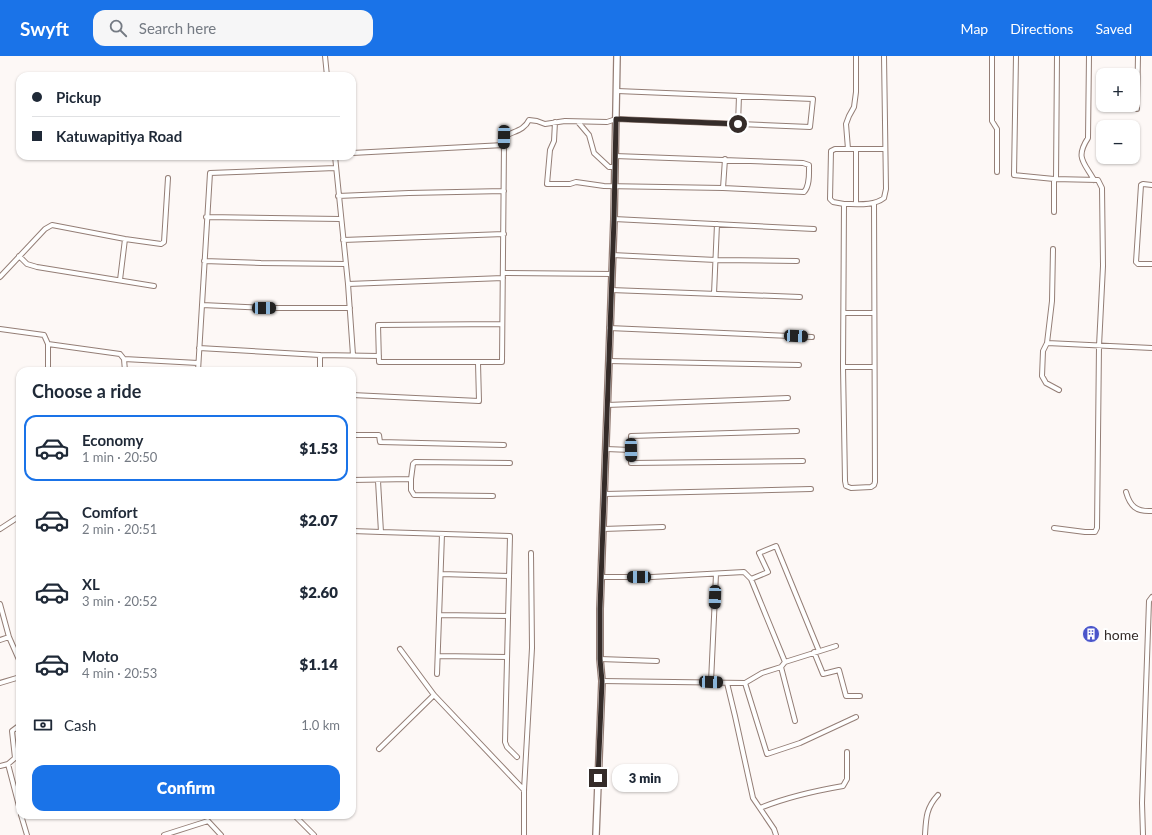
<!DOCTYPE html>
<meta charset="utf-8">
<style>
body{margin:0;font-family:Lato,sans-serif;background:#f6f6f7;color:#1f2937;height:100vh;display:flex;flex-direction:column;font-size:15px;white-space:nowrap}
*{box-sizing:border-box;margin:0}
p{font-size:13px;color:#747a83}
.icon{flex:none;width:22px;height:22px;fill:none;stroke:currentColor;stroke-width:2;stroke-linecap:round;stroke-linejoin:round}
.map{position:relative;flex:1;overflow:hidden}
.side{position:absolute;left:16px;top:311px;width:340px;height:452px;display:flex;flex-direction:column;background:#fff;border-radius:12px;box-shadow:0 1px 3px #0004}
.side>*{flex:none}
.banner{position:absolute;left:16px;top:16px;width:340px;height:88px;border-radius:12px;box-shadow:0 1px 3px #0004;display:grid;align-content:center;height:88px;padding:0 16px;background:#fff}
.controls{position:absolute;left:1096px;top:12px;display:grid;gap:8px}
.controls a{display:grid;place-items:center;width:44px;height:44px;border-radius:8px;background:#fff;box-shadow:0 1px 3px #0004;font-size:20px}
.end{position:absolute;width:18px;height:18px;margin:-9px;border:5px solid #352c29;background:#fff;box-shadow:0 0 0 2px #fff}
.from{border-radius:50%}
.bubble{position:absolute;height:28px;border-radius:12px;background:#fff;box-shadow:0 1px 3px #0004;font-size:13px;font-weight:800;line-height:28px;text-align:center}
.car{position:absolute;width:12px;height:24px;margin:-12px -6px;border-radius:5px;box-shadow:0 0 3px 1px #0007;background:linear-gradient(#222 24%,#8ab4d8 0 40%,#222 0 76%,#8ab4d8 0 86%,#222 0)}
.banner b{display:flex;align-items:center;gap:14px;height:38px;font-size:15px}
.banner b+b{border-top:1px solid #e0e1e3}
.banner i{width:10px;height:10px;background:#1f2937}
ul{padding:0;list-style:none}
li{display:flex;align-items:center;gap:12px;height:66px;margin:0 8px 6px;padding:0 8px;border:2px solid transparent;border-radius:12px}
li div{flex:1}
li b{display:block;font-size:15px}
li em{font-style:normal;font-weight:800}
li.on{border-color:#1a73e8}
li>.icon{width:36px;height:36px;stroke-width:1.5}
h2{padding:0 16px;font-size:18px;line-height:48px}
.pay{display:flex;align-items:center;gap:10px;height:44px;padding:0 16px;font-size:15px}
.pay p{margin-inline-start:auto}
.button{display:flex;gap:8px;margin-top:auto;padding:8px 16px}
.button a{flex:1;height:46px;border-radius:12px;background:#1a73e8;color:#fff;font-size:16px;font-weight:800;line-height:46px;text-align:center}
header{display:flex;align-items:center;gap:24px;box-sizing:border-box;height:56px;padding:0 20px;background:#1a73e8;color:#fff}
header strong{font-size:19px}
nav{display:flex;gap:22px;margin-inline-start:auto;font-size:14px}
.search{width:280px;height:36px;background:#f6f6f7;display:flex;align-items:center;gap:10px;box-sizing:border-box;padding:0 14px;border-radius:12px;color:#747a83;font-size:15px}
.map>svg:first-child{display:block}
.lines{fill:none;stroke-linecap:round;stroke-linejoin:round}
.minor-casing{stroke:#947e76;stroke-width:6}
.tertiary-casing{stroke:#947e76;stroke-width:8}
.minor{stroke:#fff;stroke-width:4}
.tertiary{stroke:#fff;stroke-width:5.5}
.route{stroke:#352c29;stroke-width:5}
.labels{text-anchor:middle;dominant-baseline:central;stroke-width:4;stroke-linejoin:round;paint-order:stroke}
.poi-label{font-size:14px;fill:#352c29;stroke:#fff;text-anchor:start}
</style>
<header>
<strong>Swyft</strong>
<div class="search"><svg class="icon" aria-label="search" viewBox="0 0 24 24"><circle cx="10" cy="10" r="6"/><path d="M15 15l6 6"/></svg>Search here</div>
<nav><a>Map</a><a>Directions</a><a>Saved</a></nav>
</header>
<div class="map">
<svg width="1152" height="779" viewBox="0 0 1152 779">
<rect width="100%" height="100%" fill="#fdf8f6"/>
<g class="lines">
<g class="minor-casing">
<path id="minor" d="M325 0 327 20
M992 0V65L997 73V116
M1016 0 1014 119 1054 123 1098 124 1102 132 1103 210 1099 290 1097 472 1095 476H1085L1054 472
M1089 0 1088 82C1075 102 1084 106 1094 124
M1137 53 1138 0
M555 66 554 85 550 94 547 128H570L576 126 604 130 723 132 804 136C810 130 809 117 809 109L803 107 615 100
M578 66 589 79 594 97 609 111H615
M738 68 739 40
M504 89V81C513 75 524 75 529 64L537 65 545 68 565 65 607 66 616 63 810 71 813 43 617 35
M848 93 846 68 849 60 854 51 856 36V0
M856 93V148
M352 97 504 89 502 306H379L378 269 502 268
M335 100 348 228 353 299
M1056 123 1057 0
M1152 129 1143 128 1141 129 1136 206 1138 208H1152
M723 132 725 103
M338 140 409 137 504 135
M874 147 875 426 874 429 871 431 851 432 846 430 845 425 843 311 844 148C857 148 874 150 884 142L886 133 884 0
M844 148 833 146 830 143 831 95 835 93H885
M1054 156V123
M206 161 340 163
M614 163 814 173
M343 184 504 178
M1053 193 1052 245 1047 287 1043 295 1042 320 1046 327 1059 334
M612 199 716 204 797 205
M19 200 27 208 37 211 154 230
M204 205 261 207 345 208
M503 217 612 218
M0 221 45 173 52 169 125 183 161 188 164 186 168 122
M120 224 125 183
M348 228 503 222
M611 234 800 241
M714 238 717 168
M202 249 264 252H350
M844 257H874
M609 272 812 281
M0 273 44 279 48 288 120 298 124 303 198 307
M1047 287 1152 292
M199 292 320 299
M124 303 125 315
M608 305 799 309
M843 311H874
M48 315V288
M198 315 210 117 335 112
M320 315V299L379 300
M352 339 479 345 478 307
M607 349 788 342
M797 375 631 380V407L803 405
M352 379H379L380 386 504 389
M606 393 631 394
M411 423 413 408 415 406 510 407
M352 424 411 423V434L414 439 493 440
M1126 436C1130 450 1136 456 1152 455
M605 438 811 433
M0 473 20 460
M603 473 663 471
M352 475 381 476 378 425
M381 476 510 480 505 686 507 691 517 701
M441 518 509 520
M601 521H652L744 516 751 523 785 606 781 611 762 617 745 627 602 625
M751 523 768 516 759 497 776 490 819 595
M0 548 9 581 20 606
M440 559 508 560
M0 584 9 581
M400 593 434 639 524 734
M814 596 823 618 839 614 846 640H860
M438 600 507 601
M600 603 657 605
M785 606 836 590
M781 611 795 665
M437 618 442 478
M711 626 716 518
M0 627 20 621
M727 627 735 660 753 742 774 773 776 779
M745 627 767 698 800 687 856 661
M379 693 434 639
M8 708 15 702 12 675 20 669
M0 710 8 708 20 754
M760 752C787 741 814 735 843 730L847 723V696
M21 759 27 779
M296 761 314 779
M164 779 208 765 221 779
M524 779V734L532 592 531 497
M925 779C926 762 926 752 938 739
M1143 779 1142 747 1149 545 1152 541"/>
</g>
<g class="tertiary-casing">
<path id="tertiary" d="M596 779 602 625 600 603V553L614 163 617 0"/>
</g>
<use href="#minor" class="minor"/>
<use href="#tertiary" class="tertiary"/>
</g>
<g class="lines">
<path class="route" d="M598 722 602 625 600 603V553L614 163 616 63 738 68"/>
</g>
<defs>
<g id="building-disc" transform="scale(0.9)"><circle r="9.5" fill="#4a55ca" stroke="#fff"/><path d="M-4-6H4V6H1V3H-1V6H-4ZM-2.5-4.3h1.7v1.8h-1.7ZM.8-4.3h1.7v1.8H.8ZM-2.5-1h1.7V.8h-1.7ZM.8-1h1.7V.8H.8Z" fill="#fff"/></g>
</defs>
<g fill-rule="evenodd">
<use href="#building-disc" x="1091" y="578"/>
</g>
<g class="labels">
<g class="poi-label">
<text x="1104" y="578">home</text>
</g>
</g>
</svg>
<div class="controls">
<a>+</a>
<a>−</a>
</div>
<i class="end from" style="left:738px;top:68px"></i>
<i class="end" style="left:598px;top:722px"></i>
<div class="bubble" style="left:612px;top:708px;width:66px">3 min</div>
<i class="car" style="left:504px;top:81px;rotate:181deg"></i>
<i class="car" style="left:264px;top:252px;rotate:90deg"></i>
<i class="car" style="left:796px;top:280px;rotate:93deg"></i>
<i class="car" style="left:631px;top:394px;rotate:179deg"></i>
<i class="car" style="left:639px;top:521px;rotate:270deg"></i>
<i class="car" style="left:715px;top:541px;rotate:182deg"></i>
<i class="car" style="left:711px;top:626px;rotate:92deg"></i>
<div class="banner">
<b><i class="from"></i>Pickup</b>
<b><i></i>Katuwapitiya Road</b>
</div>
<section class="side">
<h2>Choose a ride</h2>
<ul>
<li class="on"><svg class="icon" aria-label="car" viewBox="0 0 24 24"><path d="M5 17H2v-5l4-1 3-4h7l3 4 3 1v5h-3M9 17h6M6 11h13"/><circle cx="7" cy="17" r="2"/><circle cx="17" cy="17" r="2"/></svg><div><b>Economy</b><p>1 min · 20:50</p></div><em>$1.53</em></li>
<li><svg class="icon" aria-label="car" viewBox="0 0 24 24"><path d="M5 17H2v-5l4-1 3-4h7l3 4 3 1v5h-3M9 17h6M6 11h13"/><circle cx="7" cy="17" r="2"/><circle cx="17" cy="17" r="2"/></svg><div><b>Comfort</b><p>2 min · 20:51</p></div><em>$2.07</em></li>
<li><svg class="icon" aria-label="car" viewBox="0 0 24 24"><path d="M5 17H2v-5l4-1 3-4h7l3 4 3 1v5h-3M9 17h6M6 11h13"/><circle cx="7" cy="17" r="2"/><circle cx="17" cy="17" r="2"/></svg><div><b>XL</b><p>3 min · 20:52</p></div><em>$2.60</em></li>
<li><svg class="icon" aria-label="car" viewBox="0 0 24 24"><path d="M5 17H2v-5l4-1 3-4h7l3 4 3 1v5h-3M9 17h6M6 11h13"/><circle cx="7" cy="17" r="2"/><circle cx="17" cy="17" r="2"/></svg><div><b>Moto</b><p>4 min · 20:53</p></div><em>$1.14</em></li>
</ul>
<div class="pay"><svg class="icon" aria-label="cash" viewBox="0 0 24 24"><path d="M3 7h18v10H3z"/><circle cx="12" cy="12" r="2"/></svg>Cash<p>1.0 km</p></div>
<div class="button"><a>Confirm</a></div>
</section>
</div>
